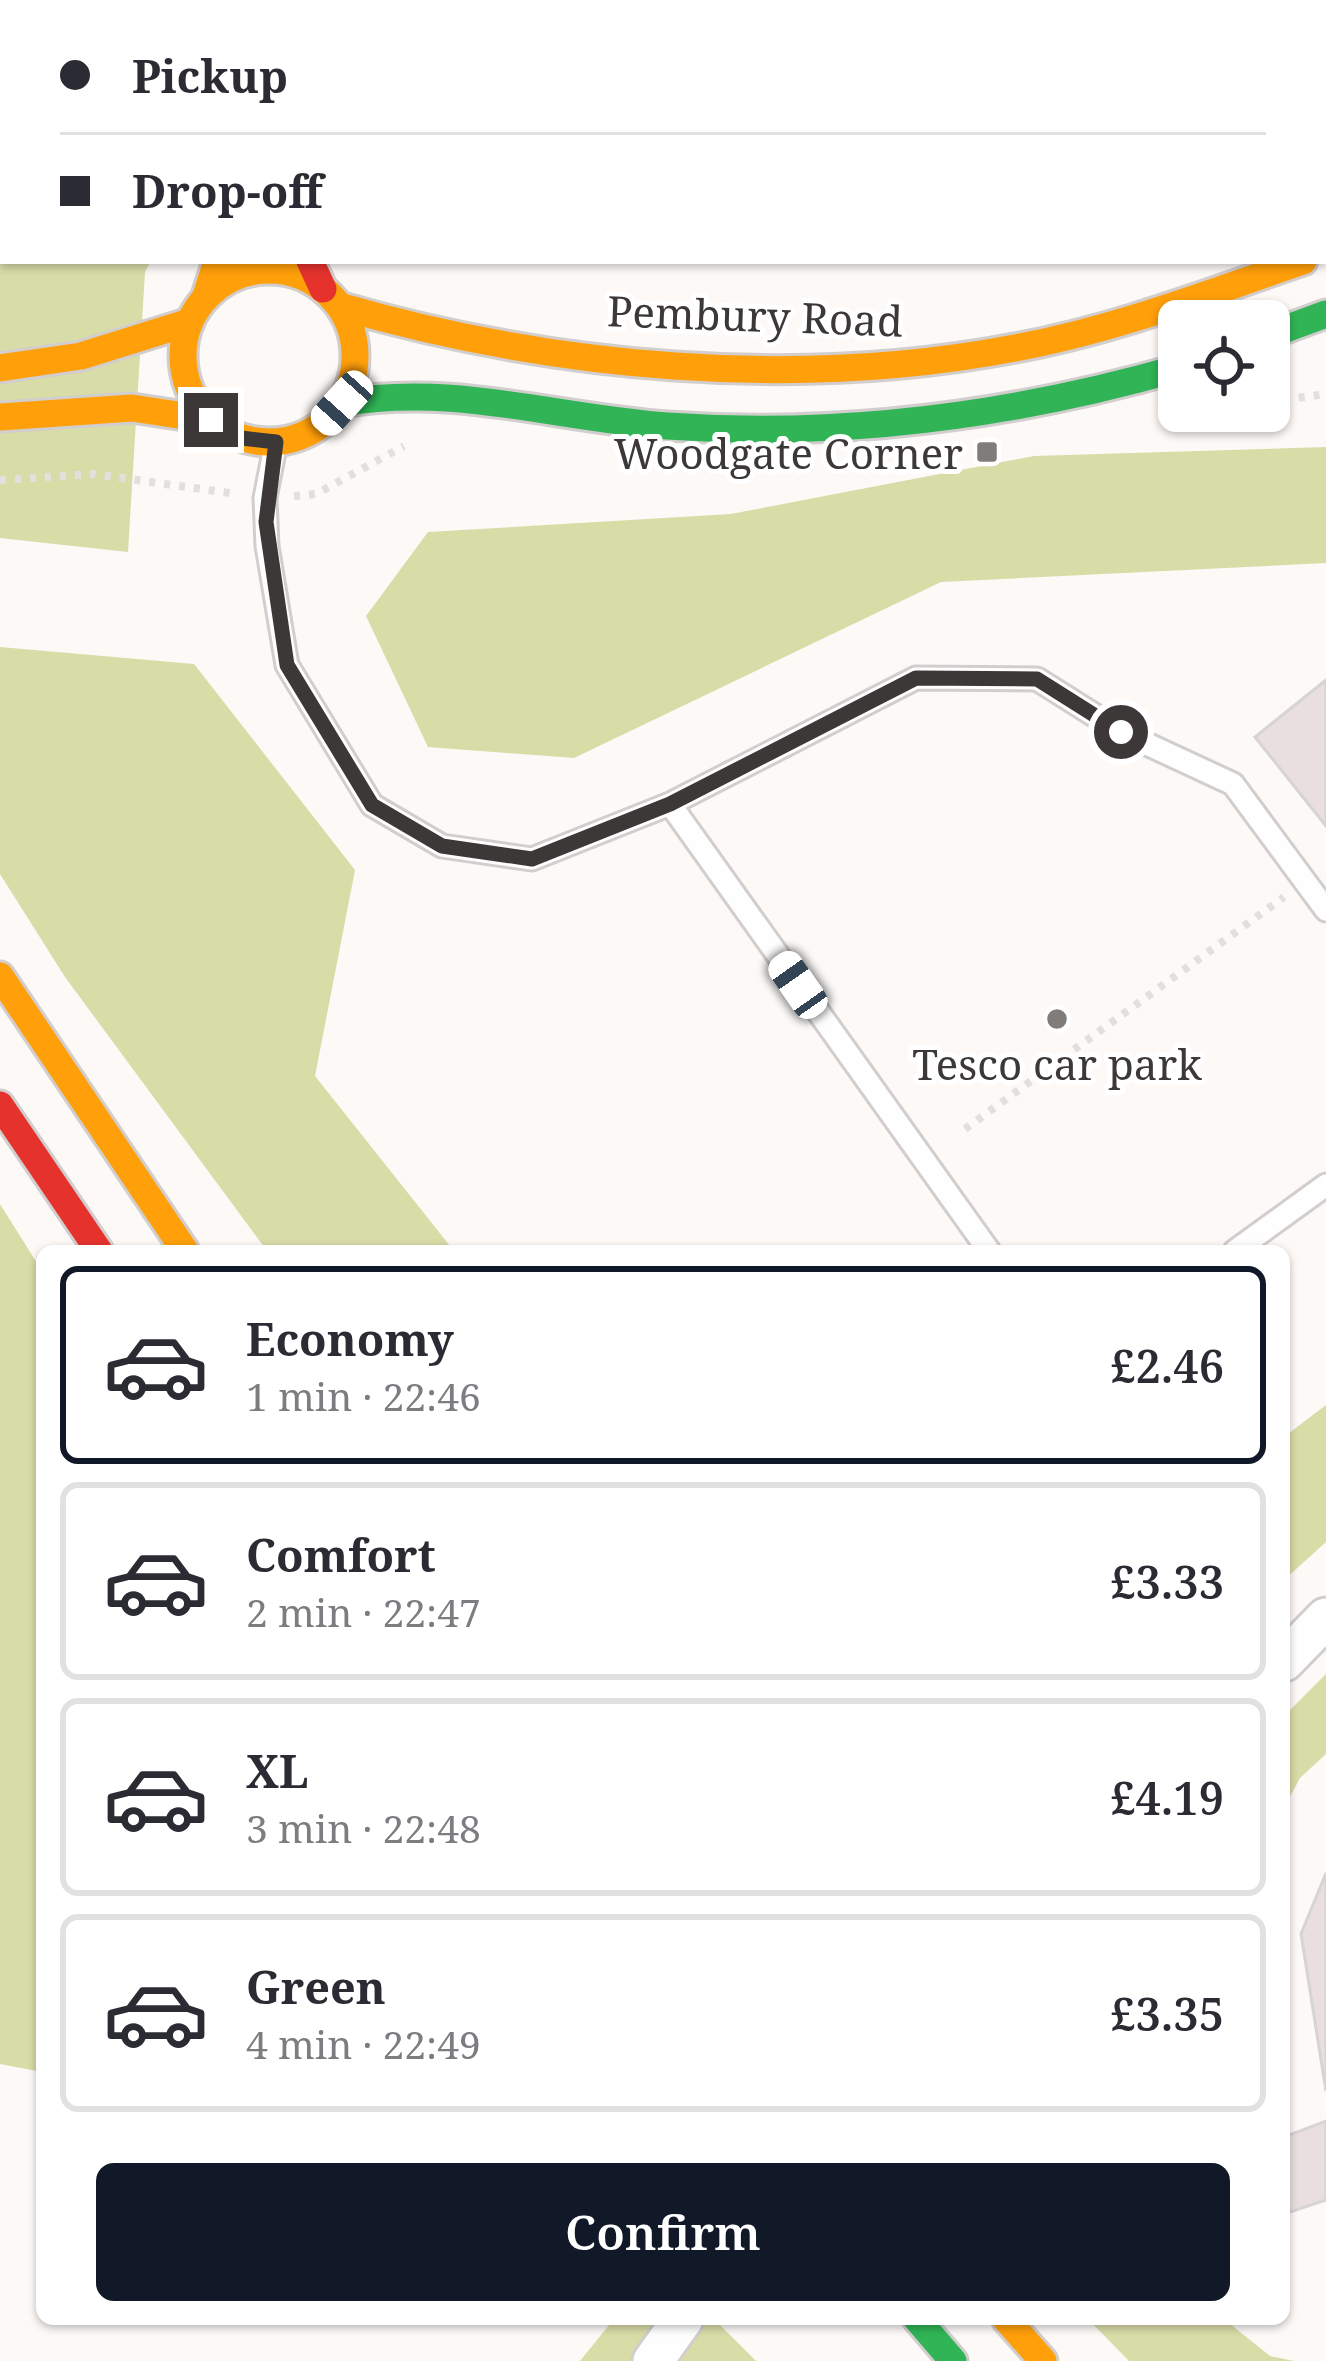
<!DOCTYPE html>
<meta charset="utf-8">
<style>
body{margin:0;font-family:"Noto Serif",serif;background:#f2f2f3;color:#2b2b33;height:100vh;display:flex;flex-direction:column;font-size:45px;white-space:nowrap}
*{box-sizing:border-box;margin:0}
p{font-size:39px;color:#7c7c81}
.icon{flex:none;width:66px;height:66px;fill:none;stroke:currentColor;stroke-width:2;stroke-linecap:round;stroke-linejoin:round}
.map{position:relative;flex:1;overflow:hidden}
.details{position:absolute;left:36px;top:1245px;width:1254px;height:1080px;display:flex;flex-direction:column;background:#fff;border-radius:18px;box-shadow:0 3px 9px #0004}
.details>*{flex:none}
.hud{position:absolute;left:0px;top:0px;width:1326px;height:264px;box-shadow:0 3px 9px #0004;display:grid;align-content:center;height:264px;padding:0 60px;background:#fff}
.fabs{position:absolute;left:1158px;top:300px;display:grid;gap:24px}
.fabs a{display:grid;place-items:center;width:132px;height:132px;border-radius:18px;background:#fff;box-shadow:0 3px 9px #0004;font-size:60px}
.end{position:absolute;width:54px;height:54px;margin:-27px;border:15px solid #3c3837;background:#fff;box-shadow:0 0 0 6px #fff}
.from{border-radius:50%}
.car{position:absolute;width:36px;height:72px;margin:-36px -18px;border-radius:15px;box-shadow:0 0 9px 3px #0007;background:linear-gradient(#fff 24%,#345 0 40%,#fff 0 76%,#345 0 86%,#fff 0)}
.hud b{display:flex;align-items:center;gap:42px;height:114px;font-size:45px}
.hud b+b{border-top:3px solid #e1e1e2}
.hud i{width:30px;height:30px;background:#2b2b33}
ul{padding:21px 0 0;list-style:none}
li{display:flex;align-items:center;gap:36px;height:198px;margin:0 24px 18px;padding:0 36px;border:6px solid #e1e1e2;border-radius:18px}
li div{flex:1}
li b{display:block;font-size:45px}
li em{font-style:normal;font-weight:600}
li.active{border-color:#111827}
li>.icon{width:108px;height:108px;stroke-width:1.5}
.action{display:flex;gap:24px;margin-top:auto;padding:24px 60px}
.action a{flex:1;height:138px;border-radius:18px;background:#111827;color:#fff;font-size:48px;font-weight:600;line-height:138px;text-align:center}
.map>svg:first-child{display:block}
.forest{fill:#d8dca7}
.building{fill:#e8dfde;stroke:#d7d4d3;stroke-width:3}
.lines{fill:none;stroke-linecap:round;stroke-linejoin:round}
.lane-casing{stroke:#d1cecd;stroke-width:27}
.street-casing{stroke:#d1cecd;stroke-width:45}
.fast-casing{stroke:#d1cecd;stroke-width:33}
.slow-casing{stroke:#d1cecd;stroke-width:33}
.jam-casing{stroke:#d1cecd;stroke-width:33}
.path{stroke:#e1e0df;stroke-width:8;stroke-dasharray:6 9;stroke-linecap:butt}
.lane{stroke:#fffefe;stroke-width:21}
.street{stroke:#fffefe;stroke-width:39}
.fast{stroke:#30b455;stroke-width:27}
.slow{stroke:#ff9f0a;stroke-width:27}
.jam{stroke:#e5322d;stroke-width:27}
.route{stroke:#3c3837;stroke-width:15}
.poi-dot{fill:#7f7c7a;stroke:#fff;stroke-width:4.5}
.labels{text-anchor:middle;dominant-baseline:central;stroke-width:10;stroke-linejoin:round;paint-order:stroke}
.street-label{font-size:42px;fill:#3c3837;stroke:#fff}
.poi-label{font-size:42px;fill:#3c3837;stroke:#fff;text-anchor:end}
</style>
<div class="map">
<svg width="1326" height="2361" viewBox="0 0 1326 2361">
<rect width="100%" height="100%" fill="#fcf9f7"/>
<path class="forest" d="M0 0 28 3H3V261H151L145 272 128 552 0 538Z
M1326 447V563L941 582 574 758 428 747 366 616 428 532 731 514 1034 456Z
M0 647 194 664 355 870 315 1076 454 1251H267L65 977 0 874Z
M0 1204 42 1271V2072L0 2064Z
M1326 1405V1542L1284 1580V1437Z
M1326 1674V1754L1300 1778 1284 1808V1716Z
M614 2319H714L756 2361H580Z
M1088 2319H1224L1270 2356 1294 2361H1129Z"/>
<path class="building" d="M1326 680V826L1255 737Z
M1326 1873V2091L1301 1934Z
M1326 2121V2200L1284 2214V2137Z"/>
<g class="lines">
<g class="lane-casing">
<path id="lane" d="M276 442 265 498 267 546 287 665 372 805 442 846 532 859 670 804 916 678 1037 679 1121 732 1233 784 1326 910
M670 804 989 1251
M1235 1251 1326 1185"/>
</g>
<g class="street-casing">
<path id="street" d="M1284 1661 1326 1618
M653 2361 683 2319"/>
</g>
<g class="fast-casing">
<path id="fast" d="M1269 335 1326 314
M342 403C452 383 557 418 667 426 841 438 1011 416 1179 368
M917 2319 953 2361"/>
</g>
<g class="slow-casing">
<path id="slow" d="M112 0 117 3
M1323 3 1326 21
M183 356a86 86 0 1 1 172 0a86 86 0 1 1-172 0Z
M206 296 217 261
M339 306C553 368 795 390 1015 348 1114 330 1209 293 1303 261
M0 368 81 356 190 322
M0 417 132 408 211 420
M0 976 185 1251
M1006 2319 1043 2361"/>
</g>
<g class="jam-casing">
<path id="jam" d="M310 261 323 289
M0 1105 99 1251"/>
</g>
<path class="path" d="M1323 118 1326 119
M1269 402 1326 394
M1194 417 1234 411
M0 480 93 474 237 494
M294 496 316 494 404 446
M965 1129 1284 897"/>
<use href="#lane" class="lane"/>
<use href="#street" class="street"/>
<use href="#fast" class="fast"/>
<use href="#slow" class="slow"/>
<use href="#jam" class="jam"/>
</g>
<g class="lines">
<path class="route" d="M211 420 241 438 276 442 266 522 287 665 372 805 442 846 532 859 670 804 916 678 1037 679 1121 732"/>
</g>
<g class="poi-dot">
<rect x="975" y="440" width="24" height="24" rx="6"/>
<circle cx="1057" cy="1019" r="12"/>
</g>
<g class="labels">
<g class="street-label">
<text transform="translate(755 315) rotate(2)">Pembury Road</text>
</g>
<g class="poi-label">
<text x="963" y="452">Woodgate Corner</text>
<text x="1057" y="1063" text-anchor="middle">Tesco car park</text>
</g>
</g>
</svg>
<div class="fabs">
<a><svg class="icon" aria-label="locate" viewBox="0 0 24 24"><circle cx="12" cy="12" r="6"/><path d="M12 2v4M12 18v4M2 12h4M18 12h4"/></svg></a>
</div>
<i class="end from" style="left:1121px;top:732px"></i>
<i class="end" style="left:211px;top:420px"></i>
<i class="car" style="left:342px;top:403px;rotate:222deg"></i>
<i class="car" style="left:798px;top:985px;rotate:325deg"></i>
<div class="hud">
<b><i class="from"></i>Pickup</b>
<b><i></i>Drop-off</b>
</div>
<section class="details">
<ul>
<li class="active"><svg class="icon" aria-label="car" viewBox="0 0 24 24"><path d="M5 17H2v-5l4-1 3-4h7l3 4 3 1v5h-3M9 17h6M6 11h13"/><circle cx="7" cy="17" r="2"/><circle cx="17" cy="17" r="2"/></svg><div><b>Economy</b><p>1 min · 22:46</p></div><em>£2.46</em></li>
<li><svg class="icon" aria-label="car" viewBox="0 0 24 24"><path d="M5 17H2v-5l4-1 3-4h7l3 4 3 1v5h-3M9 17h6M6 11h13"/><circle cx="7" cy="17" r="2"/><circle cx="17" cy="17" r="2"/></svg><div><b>Comfort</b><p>2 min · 22:47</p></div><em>£3.33</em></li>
<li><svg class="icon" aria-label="car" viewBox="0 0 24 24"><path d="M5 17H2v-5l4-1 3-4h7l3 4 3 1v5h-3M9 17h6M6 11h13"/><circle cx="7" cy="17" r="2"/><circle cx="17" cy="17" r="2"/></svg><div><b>XL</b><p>3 min · 22:48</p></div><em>£4.19</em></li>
<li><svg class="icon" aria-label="car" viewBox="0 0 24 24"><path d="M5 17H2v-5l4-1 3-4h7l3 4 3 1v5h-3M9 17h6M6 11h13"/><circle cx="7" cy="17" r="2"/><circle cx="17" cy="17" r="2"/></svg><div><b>Green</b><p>4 min · 22:49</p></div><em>£3.35</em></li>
</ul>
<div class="action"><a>Confirm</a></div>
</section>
</div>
